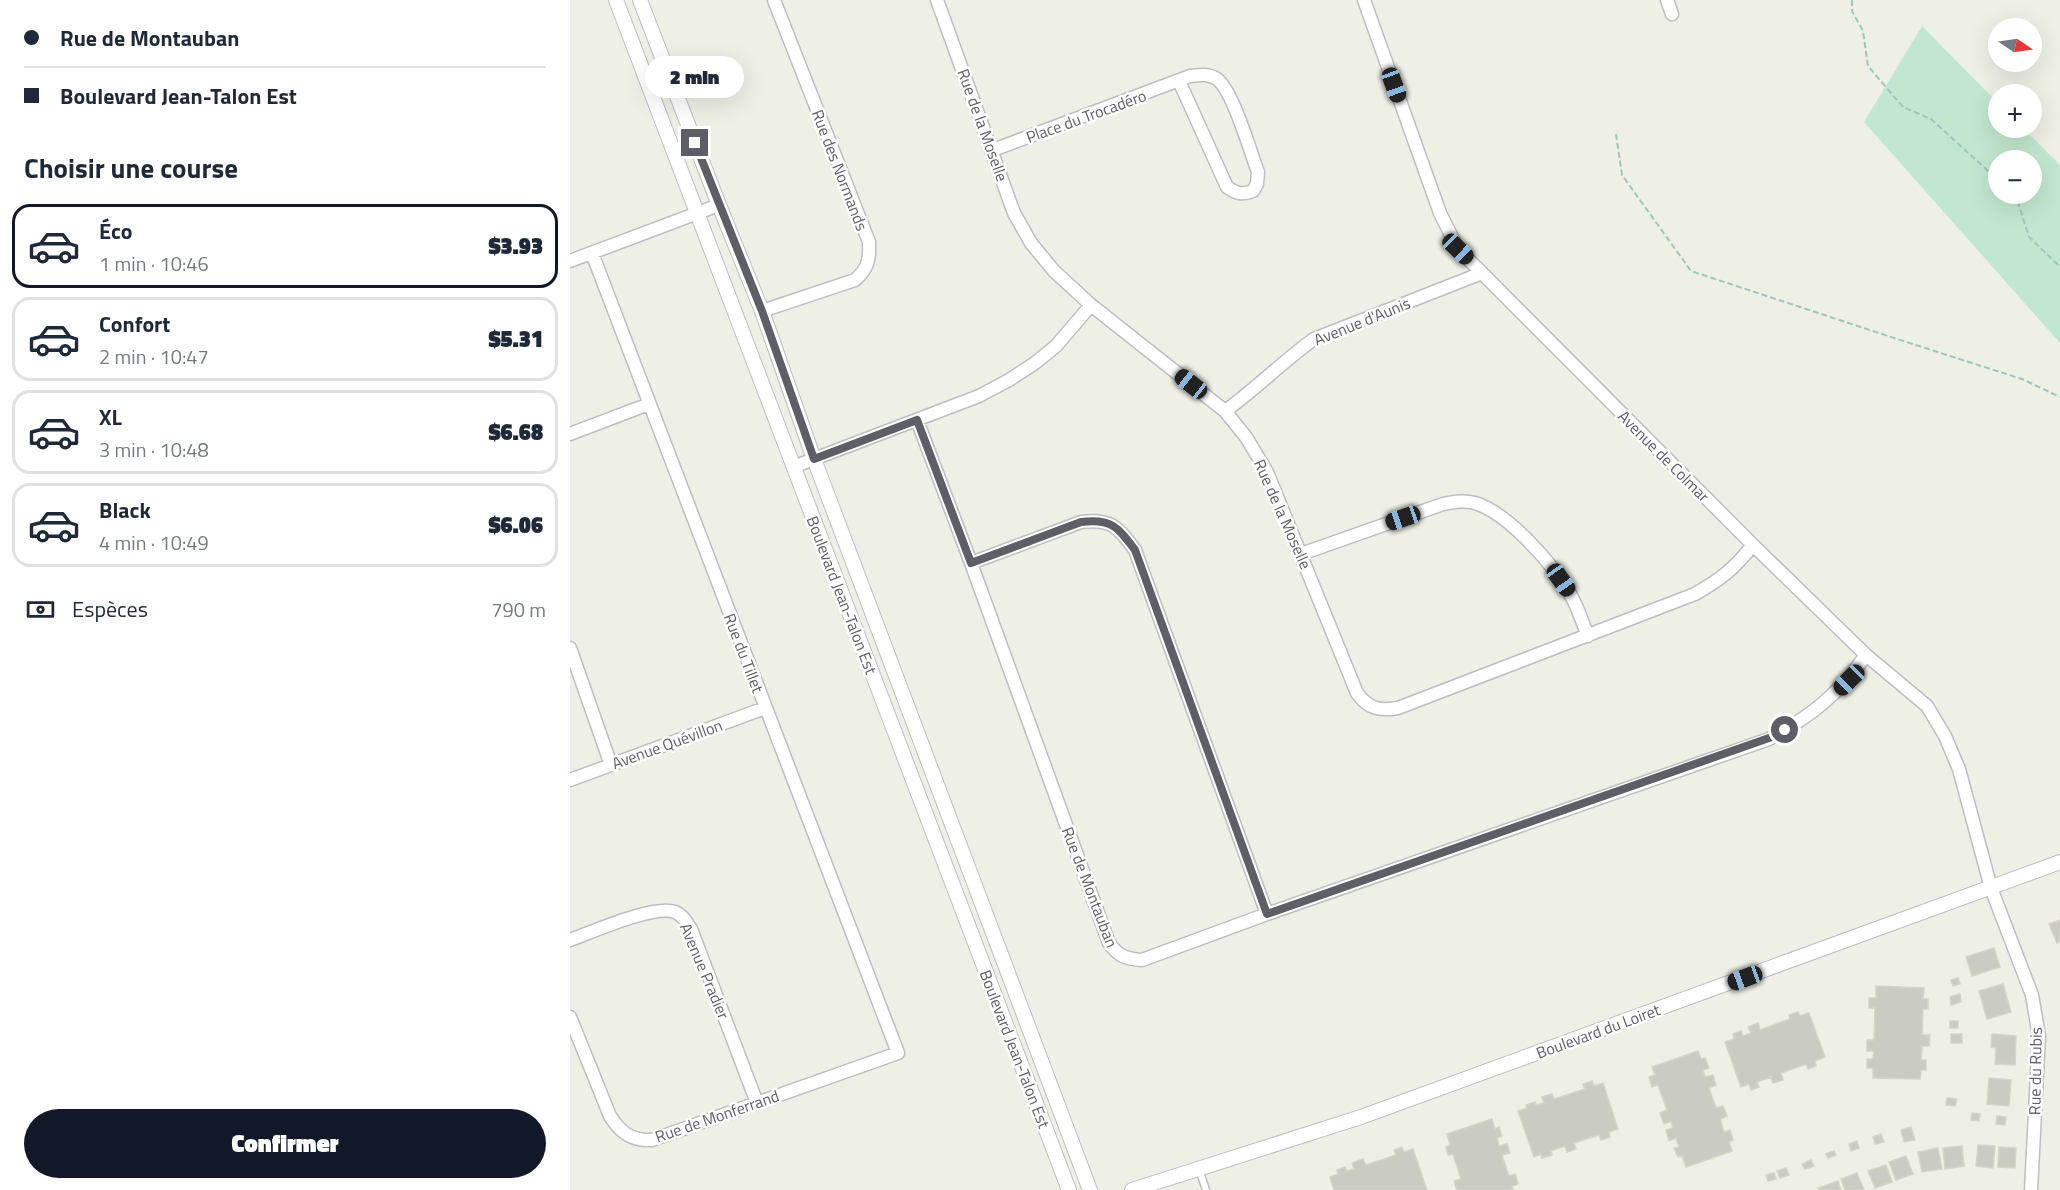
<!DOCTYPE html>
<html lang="fr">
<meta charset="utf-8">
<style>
body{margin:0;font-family:"Titillium Web",sans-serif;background:#f6f6f7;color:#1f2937;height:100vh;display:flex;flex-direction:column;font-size:22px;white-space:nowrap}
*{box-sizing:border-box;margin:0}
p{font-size:20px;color:#747a83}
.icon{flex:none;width:33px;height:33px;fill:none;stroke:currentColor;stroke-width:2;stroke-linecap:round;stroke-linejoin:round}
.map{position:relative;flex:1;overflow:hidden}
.drawer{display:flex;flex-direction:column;background:#fff;width:570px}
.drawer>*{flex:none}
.banner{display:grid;align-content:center;height:132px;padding:0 24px;background:#fff}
.needle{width:39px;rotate:103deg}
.fabs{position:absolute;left:1418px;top:18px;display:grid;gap:12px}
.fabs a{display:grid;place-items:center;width:54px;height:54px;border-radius:50%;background:#fff;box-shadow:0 6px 24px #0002;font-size:30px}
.end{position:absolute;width:27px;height:27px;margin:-14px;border:8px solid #5d5e66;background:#fff;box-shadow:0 0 0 3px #fff}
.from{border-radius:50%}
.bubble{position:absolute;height:42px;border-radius:21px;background:#fff;box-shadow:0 6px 24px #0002;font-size:20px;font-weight:800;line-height:42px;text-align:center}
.car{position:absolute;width:18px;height:36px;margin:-18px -9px;border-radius:8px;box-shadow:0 0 4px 2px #0007;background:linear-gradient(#222 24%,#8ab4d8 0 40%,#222 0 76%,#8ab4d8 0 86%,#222 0)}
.banner b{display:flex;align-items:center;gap:21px;height:57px;font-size:22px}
.banner b+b{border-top:2px solid #e0e1e3}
.banner i{width:15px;height:15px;background:#1f2937}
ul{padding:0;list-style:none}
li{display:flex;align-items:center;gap:18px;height:84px;margin:0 12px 9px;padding:0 12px;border:3px solid #e0e1e3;border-radius:18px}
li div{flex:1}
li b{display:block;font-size:22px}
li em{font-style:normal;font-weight:800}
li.selected{border-color:#111827}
li>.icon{width:54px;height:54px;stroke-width:1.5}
h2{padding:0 24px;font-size:27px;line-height:72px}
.pay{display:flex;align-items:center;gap:15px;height:66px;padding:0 24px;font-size:22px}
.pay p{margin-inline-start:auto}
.primary-button{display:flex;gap:12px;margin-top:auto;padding:12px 24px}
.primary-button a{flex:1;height:69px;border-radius:36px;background:#111827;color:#fff;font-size:24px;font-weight:800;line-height:69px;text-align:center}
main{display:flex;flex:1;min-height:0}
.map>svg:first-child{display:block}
.green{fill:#c2e7cf;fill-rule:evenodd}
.building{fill:#cacbc2;stroke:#d4d5c4;stroke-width:1.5}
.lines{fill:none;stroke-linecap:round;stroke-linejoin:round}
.service-casing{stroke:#bdbdc4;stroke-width:9}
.minor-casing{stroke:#bdbdc4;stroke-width:15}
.tertiary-casing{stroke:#bdbdc4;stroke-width:16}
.path{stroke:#9bc8b8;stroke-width:2;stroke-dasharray:6 3;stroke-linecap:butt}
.service{stroke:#fff;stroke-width:6}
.minor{stroke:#fff;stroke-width:12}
.tertiary{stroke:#fff;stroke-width:14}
.route{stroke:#5d5e66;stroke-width:8}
.labels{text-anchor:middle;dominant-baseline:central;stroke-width:5;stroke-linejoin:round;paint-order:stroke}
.street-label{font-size:16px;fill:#5d5e66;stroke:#fff}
</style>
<main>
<section class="drawer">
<div class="banner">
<b><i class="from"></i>Rue de Montauban</b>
<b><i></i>Boulevard Jean-Talon Est</b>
</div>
<h2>Choisir une course</h2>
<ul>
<li class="selected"><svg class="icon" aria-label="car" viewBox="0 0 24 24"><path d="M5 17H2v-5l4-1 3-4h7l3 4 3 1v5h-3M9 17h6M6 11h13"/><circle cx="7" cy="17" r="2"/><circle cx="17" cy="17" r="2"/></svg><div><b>Éco</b><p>1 min · 10:46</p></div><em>$3.93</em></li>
<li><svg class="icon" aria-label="car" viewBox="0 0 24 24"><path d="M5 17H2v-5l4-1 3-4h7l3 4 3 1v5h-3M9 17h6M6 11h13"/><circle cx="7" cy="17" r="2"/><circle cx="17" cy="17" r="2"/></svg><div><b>Confort</b><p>2 min · 10:47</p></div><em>$5.31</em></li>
<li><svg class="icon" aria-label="car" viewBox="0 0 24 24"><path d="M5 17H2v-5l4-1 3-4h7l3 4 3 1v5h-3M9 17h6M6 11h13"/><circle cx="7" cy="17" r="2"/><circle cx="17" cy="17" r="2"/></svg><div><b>XL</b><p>3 min · 10:48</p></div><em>$6.68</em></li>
<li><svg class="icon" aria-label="car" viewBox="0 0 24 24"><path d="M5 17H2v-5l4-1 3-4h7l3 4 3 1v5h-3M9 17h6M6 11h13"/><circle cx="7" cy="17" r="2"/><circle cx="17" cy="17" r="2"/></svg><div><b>Black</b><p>4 min · 10:49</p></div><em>$6.06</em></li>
</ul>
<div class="pay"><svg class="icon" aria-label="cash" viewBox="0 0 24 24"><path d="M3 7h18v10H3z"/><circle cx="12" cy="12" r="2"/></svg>Espèces<p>790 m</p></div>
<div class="primary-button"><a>Confirmer</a></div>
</section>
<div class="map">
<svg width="1490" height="1190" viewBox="0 0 1490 1190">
<rect width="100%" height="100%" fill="#eef0e6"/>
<path class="green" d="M1352 26 1428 103V128H1453L1490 165V343L1294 122ZM1428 160H1461V194H1428Z"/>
<path class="building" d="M1490 920V941L1487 943 1479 924Z
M1424 948 1430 967 1402 976 1396 957Z
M1388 978 1390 984 1383 986 1381 980Z
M1433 984 1441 1012 1417 1019 1409 991Z
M1306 986 1354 988 1353 999H1358V1009H1353L1352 1035H1360L1359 1046H1352L1351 1060H1356V1070H1351L1350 1079 1303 1078V1068H1297V1059H1303L1304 1051H1297V1040H1304L1305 1008H1299V998H1306Z
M1390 994 1391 1002 1381 1005 1380 997Z
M1228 1012 1230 1016 1239 1013 1255 1057 1245 1061 1246 1066 1238 1069 1236 1064 1211 1073 1213 1080 1203 1083 1201 1077 1187 1082 1189 1087 1181 1090 1179 1084 1171 1087 1155 1042 1164 1039 1163 1034 1171 1031 1173 1036 1181 1033 1178 1027 1188 1023 1190 1030 1220 1019 1219 1015Z
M1380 1021H1388V1028H1380Z
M1381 1034H1392V1043H1381Z
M1422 1034 1446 1036 1445 1065 1425 1064 1426 1048 1421 1047Z
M1128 1051 1131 1059 1135 1058 1139 1068 1133 1070 1135 1077 1143 1075 1146 1085 1139 1088 1146 1108 1153 1106 1157 1116 1150 1119 1154 1132 1160 1130 1163 1140 1159 1142 1162 1151 1116 1167 1112 1156 1108 1157 1104 1148 1109 1147 1106 1138 1099 1141 1096 1130 1103 1128 1101 1121 1094 1124 1090 1113 1097 1110 1088 1085 1082 1087 1079 1077 1085 1075 1082 1067Z
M1419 1078 1441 1080 1439 1106 1417 1104Z
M1022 1081 1024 1086 1033 1083 1048 1129 1039 1132 1040 1137 1031 1140 1029 1135 1004 1143 1006 1149 997 1152 995 1146 981 1151 982 1155 972 1158 971 1154 964 1157 948 1111 957 1108 956 1105 965 1102 966 1105 974 1103 972 1097 982 1094 984 1099 1015 1089 1013 1084Z
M1377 1098 1387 1099 1385 1106 1376 1105Z
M1402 1113 1410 1114 1409 1121 1401 1120Z
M1427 1116 1436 1117 1435 1125 1426 1124Z
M922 1119 925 1129 929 1127 932 1136 927 1138 929 1146 937 1144 940 1153 932 1155 939 1176 945 1174 948 1184 942 1186 943 1190H887L884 1181 891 1179 883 1154 878 1155 876 1147 880 1145 877 1134Z
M1341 1127 1345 1140 1334 1142 1331 1130Z
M1311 1134 1314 1142 1305 1144 1303 1137Z
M1287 1141 1289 1148 1281 1151 1279 1144Z
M1408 1145 1425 1146 1423 1168 1406 1166Z
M1392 1146 1394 1166 1375 1169 1373 1148Z
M832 1147 834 1152 843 1149 857 1190H764L760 1177 768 1174 767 1170 775 1167 777 1171 784 1169 782 1163 793 1159 796 1165 826 1155 824 1150Z
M1429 1147 1446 1148 1445 1168 1428 1167Z
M1368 1148 1372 1169 1352 1172 1348 1152Z
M1264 1151 1266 1155 1258 1158 1256 1154Z
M1336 1156 1343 1174 1326 1180 1319 1162Z
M1241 1160 1244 1166 1235 1169 1232 1164Z
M1316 1165 1322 1182 1305 1188 1298 1171Z
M1216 1168 1219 1175 1210 1178 1207 1171Z
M1204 1173 1206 1179 1198 1181 1196 1175Z
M1287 1173 1294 1190H1275L1271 1179Z
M1268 1181 1271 1190H1249L1248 1188Z"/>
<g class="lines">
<g class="service-casing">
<path id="service" d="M629 1169 636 1190"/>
</g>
<g class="minor-casing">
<path id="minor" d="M367 0 444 213 461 243 484 271 521 305 655 411 676 437 697 472 787 693C798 709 810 711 828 708L1125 594C1151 579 1164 569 1183 545
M794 0 870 213 888 249 1183 545 1296 655 1357 706 1375 736 1389 769 1421 888 1462 995 1469 1036 1461 1190
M1097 0 1102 14
M423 150 620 76C629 75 638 73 647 79 663 91 680 151 688 172L687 184 683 191C672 195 667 194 657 187L609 81
M0 261 149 205
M192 311 285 280C298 269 300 259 299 242L204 0
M655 411C686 389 713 361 744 339L912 273
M347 420 401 563 539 943C548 956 556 959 572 960L697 914 1199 739C1241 716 1268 695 1296 655
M0 434 79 404
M223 467 409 396 439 380 465 363 486 346 521 305
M731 554 873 504C884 502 894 500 905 503 938 513 983 564 1000 594 1008 607 1012 622 1018 636
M401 563 511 522C541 518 548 527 565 550L697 914
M0 648 41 765
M0 780 195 708
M0 940C22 932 85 904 105 912 113 915 117 923 121 929L187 1103
M0 1017 40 1116C50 1132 61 1141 82 1140L328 1053 22 253"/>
</g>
<g class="tertiary-casing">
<path id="tertiary" d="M46 0 499 1190
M70 0 149 205 192 311 244 459 520 1190
M562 1190 791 1117 1490 862"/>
</g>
<path class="path" d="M1282 0V11L1293 31 1298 66 1333 107 1361 119 1428 180
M1046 134 1052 175 1121 271 1324 338 1452 379 1490 397
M1443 194 1446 196 1459 237 1490 267"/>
<use href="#service" class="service"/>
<use href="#minor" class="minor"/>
<use href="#tertiary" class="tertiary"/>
</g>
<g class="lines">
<path class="route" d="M125 143 192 311 244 459 347 420 401 563 511 522C541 518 548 527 565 550L697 914 1199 738 1215 730"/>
</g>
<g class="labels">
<g class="street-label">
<text transform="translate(516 116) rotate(-20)">Place du Trocadéro</text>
<text transform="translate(413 125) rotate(70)">Rue de la Moselle</text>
<text transform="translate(270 170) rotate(69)">Rue des Normands</text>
<text transform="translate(792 321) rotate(-22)">Avenue d'Aunis</text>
<text transform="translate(1094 456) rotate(45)">Avenue de Colmar</text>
<text transform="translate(713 514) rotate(66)">Rue de la Moselle</text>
<text transform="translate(272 595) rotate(69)">Boulevard Jean-Talon Est</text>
<text transform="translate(174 653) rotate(69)">Rue du Tillet</text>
<text transform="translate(97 744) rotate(-20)">Avenue Quévillon</text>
<text transform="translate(520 887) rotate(69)">Rue de Montauban</text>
<text transform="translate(135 971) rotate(67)">Avenue Pradier</text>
<text transform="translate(1028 1031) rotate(-20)">Boulevard du Loiret</text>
<text transform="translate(445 1049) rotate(69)">Boulevard Jean-Talon Est</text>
<text transform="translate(1465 1071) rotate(-89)">Rue du Rubis</text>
<text transform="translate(147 1116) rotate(-19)">Rue de Monferrand</text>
</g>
</g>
</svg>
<div class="fabs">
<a><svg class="needle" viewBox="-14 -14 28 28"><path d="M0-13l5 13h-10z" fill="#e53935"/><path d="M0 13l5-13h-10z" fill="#747a83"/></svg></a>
<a>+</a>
<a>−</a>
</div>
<i class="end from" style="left:1215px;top:730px"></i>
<i class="end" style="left:125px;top:143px"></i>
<div class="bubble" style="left:75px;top:56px;width:99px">2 min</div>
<i class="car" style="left:824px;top:85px;rotate:160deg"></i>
<i class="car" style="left:888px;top:249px;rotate:134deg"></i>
<i class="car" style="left:621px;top:384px;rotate:308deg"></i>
<i class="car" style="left:833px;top:518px;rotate:251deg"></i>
<i class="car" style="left:991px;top:580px;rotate:145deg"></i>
<i class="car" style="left:1279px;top:680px;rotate:225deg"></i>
<i class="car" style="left:1175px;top:978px;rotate:250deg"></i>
</div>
</main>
